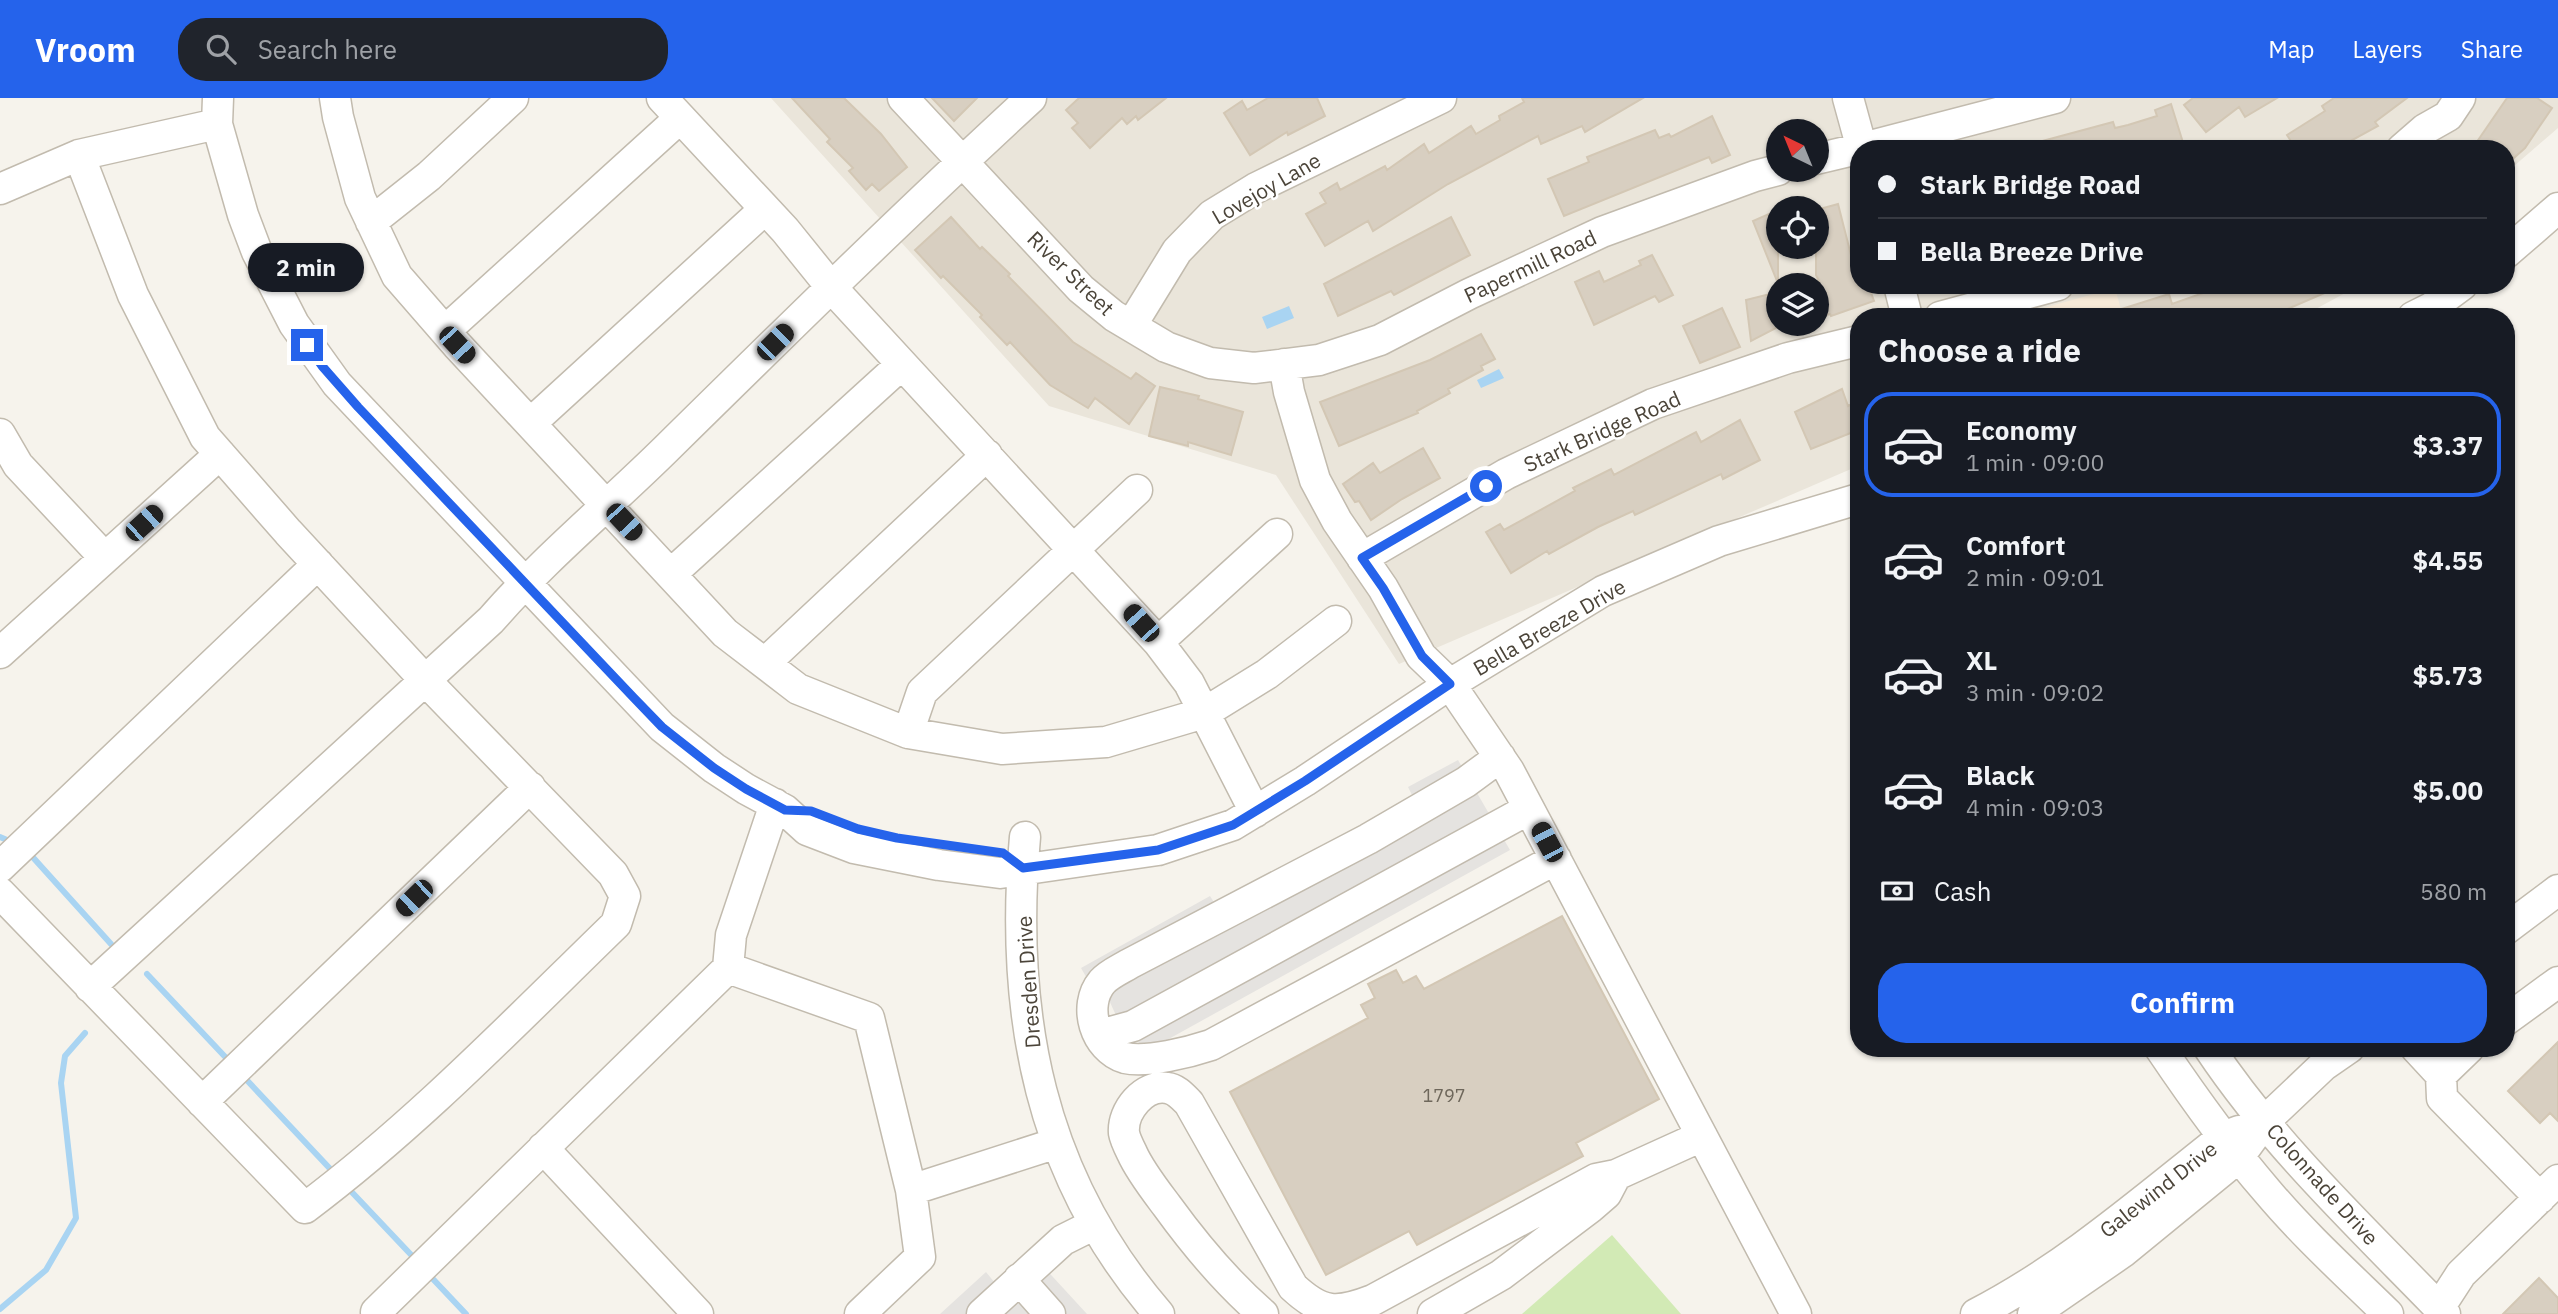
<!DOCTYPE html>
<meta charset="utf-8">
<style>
body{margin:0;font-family:"IBM Plex Sans",sans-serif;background:#20242c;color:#f1f3f6;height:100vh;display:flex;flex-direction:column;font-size:26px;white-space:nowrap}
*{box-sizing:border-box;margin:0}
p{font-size:23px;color:#9ea1a6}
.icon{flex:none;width:38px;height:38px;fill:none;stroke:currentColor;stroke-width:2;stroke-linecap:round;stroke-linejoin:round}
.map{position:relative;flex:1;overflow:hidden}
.sheet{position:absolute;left:1850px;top:210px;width:665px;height:749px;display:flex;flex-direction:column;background:#171b24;border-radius:28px;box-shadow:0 2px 5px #0004}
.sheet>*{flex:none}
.banner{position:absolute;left:1850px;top:42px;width:665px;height:154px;border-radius:28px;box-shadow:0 2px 5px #0004;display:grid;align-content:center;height:154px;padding:0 28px;background:#171b24}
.needle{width:46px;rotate:317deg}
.controls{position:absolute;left:1766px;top:21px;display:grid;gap:14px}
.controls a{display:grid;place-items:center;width:63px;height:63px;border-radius:50%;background:#171b24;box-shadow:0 2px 5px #0004;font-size:35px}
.end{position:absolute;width:32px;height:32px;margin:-16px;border:9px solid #2563eb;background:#fff;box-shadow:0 0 0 4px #fff}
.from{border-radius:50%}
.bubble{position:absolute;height:49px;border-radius:24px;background:#171b24;box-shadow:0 2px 5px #0004;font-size:23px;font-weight:700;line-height:49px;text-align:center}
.car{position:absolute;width:21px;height:42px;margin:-21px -10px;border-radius:9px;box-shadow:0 0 5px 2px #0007;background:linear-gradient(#222 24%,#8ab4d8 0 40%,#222 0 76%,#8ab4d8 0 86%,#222 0)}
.banner b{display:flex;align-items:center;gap:24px;height:66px;font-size:26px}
.banner b+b{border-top:2px solid #363941}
.banner i{width:18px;height:18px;background:#f1f3f6}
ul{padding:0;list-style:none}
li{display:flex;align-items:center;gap:21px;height:105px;margin:0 14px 10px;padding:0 14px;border:4px solid transparent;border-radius:28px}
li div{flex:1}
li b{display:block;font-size:26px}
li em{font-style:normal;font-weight:700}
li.selected{border-color:#2563eb}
li>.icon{width:63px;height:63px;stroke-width:1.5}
h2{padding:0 28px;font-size:32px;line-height:84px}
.pay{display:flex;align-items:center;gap:18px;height:77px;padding:0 28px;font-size:26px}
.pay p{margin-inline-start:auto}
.button{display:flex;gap:14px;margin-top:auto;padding:14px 28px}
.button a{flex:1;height:80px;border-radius:28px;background:#2563eb;color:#fff;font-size:28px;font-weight:700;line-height:80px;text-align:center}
header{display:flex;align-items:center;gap:42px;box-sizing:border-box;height:98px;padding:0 35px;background:#2563eb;color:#fff}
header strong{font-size:33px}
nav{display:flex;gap:38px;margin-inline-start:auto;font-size:24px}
.search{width:490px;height:63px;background:#20242c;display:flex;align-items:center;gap:18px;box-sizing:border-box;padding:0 24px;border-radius:28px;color:#9ea1a6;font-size:26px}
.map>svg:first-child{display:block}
.residential{fill:#eae5da;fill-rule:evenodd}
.commercial{fill:#f7ead8}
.green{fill:#d2eab5}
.parking{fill:#e5e3e0}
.water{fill:#a9d4f2}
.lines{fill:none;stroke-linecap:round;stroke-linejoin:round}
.stream{stroke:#a9d4f2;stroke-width:6}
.building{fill:#d8cfc1;stroke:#d3c7b4;stroke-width:2}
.minor-casing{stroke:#c2bbae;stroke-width:33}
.minor{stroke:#fff;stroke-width:30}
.route{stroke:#2563eb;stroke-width:9}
.labels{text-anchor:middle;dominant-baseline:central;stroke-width:5;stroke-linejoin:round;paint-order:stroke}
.number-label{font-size:18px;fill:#6e675b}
.street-label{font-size:21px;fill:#4b4439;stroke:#fff}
</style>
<header>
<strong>Vroom</strong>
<div class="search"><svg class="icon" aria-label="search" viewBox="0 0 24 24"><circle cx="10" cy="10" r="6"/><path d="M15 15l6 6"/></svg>Search here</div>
<nav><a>Map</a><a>Layers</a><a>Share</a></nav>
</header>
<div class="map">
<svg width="2558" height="1216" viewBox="0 0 2558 1216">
<rect width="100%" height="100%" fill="#f6f3ec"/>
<path class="residential" d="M771 0H2558V30L2506 75V51H1858V187H2360L2301 219H1858V368L1399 566 1276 377 1049 308ZM1778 33H1816V72H1778ZM1778 110H1816V149H1778ZM1778 187H1816V226H1778Z"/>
<path class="commercial" d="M2115 190 2123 219H2012Z"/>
<path class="green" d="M1612 1137 1681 1216H1522Z"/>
<path class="parking" d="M1458 662 1510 752 1147 953 1119 924 1109 902 1089 884 1081 870 1210 798 1219 812 1414 701 1408 689Z
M1030 1154 1087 1216H940L986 1174 995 1185Z"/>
<path class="water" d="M1289 208 1294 220 1267 231 1262 219Z
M1499 271 1504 280 1481 290 1477 282Z"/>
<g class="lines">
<path class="stream" d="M0 739 14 745
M29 755 111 846
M147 876 230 964
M242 977 335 1076
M347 1089 416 1162
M432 1180 466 1216
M0 1211 46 1172 76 1120 61 985 65 958 85 935"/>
</g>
<path class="building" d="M792 0H844L881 36 907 69 879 93 872 86 866 92 849 73 853 70 827 44 830 41Z
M932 0H977L954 23Z
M1079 0H1166L1138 22 1136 18 1127 26 1122 20 1090 50 1072 30 1078 25 1066 12Z
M1268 0H1317L1325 18 1288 37 1287 34 1250 57 1224 15 1242 3 1247 12Z
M1522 0H1643L1585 34 1582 28 1541 46 1538 38 1448 86 1373 133 1368 123 1325 148 1306 116 1326 105 1320 95 1337 85 1340 92 1385 68 1387 72 1424 46 1429 55 1471 28 1476 36 1500 22 1499 18 1524 4Z
M2193 0H2277L2245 19 2239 9 2206 34 2184 7Z
M2334 0H2407L2375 24 2378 28 2336 51H2296L2287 37 2325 13 2322 8Z
M2507 0H2537L2552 10 2525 50 2506 67V51H2472Z
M2171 6 2185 51H2036L2035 45 2113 24 2115 30 2128 27 2157 18 2155 12Z
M1712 18 1730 57 1712 65 1709 59 1564 118 1548 81 1589 64 1587 59 1625 44 1655 32 1659 40 1669 36 1671 39Z
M1838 106 1853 165 1858 163V187H1868L1874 203 1831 218 1830 216 1816 220V184L1819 183 1816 177V112Z
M1778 112V183H1777L1753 123Z
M951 119 980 151 982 149 1010 176 1008 178 1073 244 1131 281 1136 275 1155 288 1129 326 1095 300 1088 310 1050 287 1010 244 1007 247 980 219 982 217 943 178 941 180 915 152Z
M1451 119 1470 157 1394 197 1391 193 1338 218 1324 186Z
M1652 157 1673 197 1659 204 1655 198 1594 227 1575 184 1599 173 1604 184 1641 167 1639 163Z
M2226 187H2343L2283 213 2281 211 2260 219H2110L2109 215 2169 196 2172 206Z
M1778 194V229L1751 243 1746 202Z
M1722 210 1740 249 1700 265 1683 228Z
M1481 236 1495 261 1481 268 1483 272 1448 291 1450 295 1417 313 1418 315 1339 348 1320 304 1430 262Z
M1160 289 1199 298 1198 301 1243 314 1231 357 1188 344V348L1149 338Z
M1842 291 1848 308 1858 303V332L1811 351 1795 314Z
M1740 322 1760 362 1723 381 1721 376 1635 417 1633 413 1598 429 1549 456 1547 453 1511 475 1486 434 1500 426 1504 432 1575 393 1573 390 1611 371 1614 377 1696 334 1701 344Z
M1423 350 1440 380 1402 401 1371 422 1359 403 1355 404 1343 386 1373 365 1380 375Z
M1562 818 1659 1001 1576 1045 1583 1058 1417 1147 1409 1133 1326 1177 1230 994 1368 920 1361 907 1375 900 1368 886 1396 872 1403 885 1416 878 1424 891Z
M2558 944V1023L2550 1015 2540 1025 2508 993Z
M2539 1180 2558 1200V1216H2503Z"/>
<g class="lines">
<g class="minor-casing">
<path id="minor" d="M218 0 217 26 243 117 257 154 294 226 337 286 662 629 714 670 746 691 785 712 807 732 854 750 939 767 1000 775 1158 752 1233 727 1305 683 1450 586 1603 493 1719 443 1858 401
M335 0 338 19 360 100 397 178 457 247 725 535 798 591 908 635 1002 651 1106 644 1204 615 1267 576 1336 523
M662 0 785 132 831 189 1158 544 1189 585 1255 714
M903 0 1081 191 1114 218 1166 249 1210 265 1254 270 1319 262 1380 242 1469 196 1602 134 1755 78 1778 72
M1848 0 1862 51
M1859 51 2055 0
M2402 51 2425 31 2448 18 2460 0
M1816 61 1858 51
M0 91 79 57 217 26
M371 124 429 78 513 0
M2506 155 2558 110
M1899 187 1907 219
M1940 219 2058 187
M2413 219 2431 210 2462 187
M1131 228 1177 153 1212 117 1256 90 1441 0
M445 233 680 20
M1284 266 1289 294 1315 382 1337 423 1383 490 1421 558 1450 586 1509 673 1796 1216
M531 325 765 111
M0 336 18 367 105 460
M1362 460 1506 376 1653 306 1788 260 1858 243
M671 476 902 266
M1158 544 1277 436
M0 555 220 356
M765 565 987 357
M908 635 922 594 1137 392
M1500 659 1466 684 1368 741 1129 866C1121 871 1109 876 1102 884 1082 908 1095 951 1125 960 1147 965 1190 954 1211 947L1556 761
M1025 739C1009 917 1040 1079 1159 1216
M0 769 318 466
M0 795 305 1110C417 1026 515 924 616 826L625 798 613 776 424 581 288 434 205 339 133 197 79 57
M2506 831 2558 792
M728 870 869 920 911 1092 920 1159 860 1216
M90 889 491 522C544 461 607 409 665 352 786 233 906 115 1031 0
M2506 922 2558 884
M1100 937 1133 928 1529 711
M2160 950C2193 999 2228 1048 2267 1093 2304 1137 2347 1176 2388 1216
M2209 950C2275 1049 2363 1131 2445 1216
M2416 950 2441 977 2469 950
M2441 977 2442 1000 2540 1100
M202 1004 530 689
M543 1050 698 1216
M911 1092 1057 1045
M1019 1181 1050 1216
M2439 1210 2461 1176 2558 1082
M378 1216 376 1214 728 870 731 837 775 706
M982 1216 1063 1142 1095 1126
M1263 1216C1226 1184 1196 1148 1167 1108 1155 1092 1140 1073 1132 1055 1129 1049 1125 1041 1124 1035 1122 1013 1144 986 1167 990 1176 991 1182 998 1189 1005L1293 1189C1322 1216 1337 1216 1373 1202L1596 1081 1616 1077 1702 1038
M1433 1216 1501 1177 1591 1109 1606 1096 1616 1077
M1976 1216C2067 1169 2143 1102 2223 1039L2239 1033
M2033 1216 2123 1154 2238 1060 2265 1023 2323 968 2349 950"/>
</g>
<use href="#minor" class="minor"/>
</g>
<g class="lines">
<path class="route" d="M307 247 322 268 358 309 634 600 662 629 714 670 746 691 785 712 811 713 858 731 897 740 1003 755 1023 770 1158 752 1233 727 1305 683 1450 586 1422 558 1383 490 1362 460 1486 388"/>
</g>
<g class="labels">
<g class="number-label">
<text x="1444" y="997">1797</text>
</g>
<g class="street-label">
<text transform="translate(1266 90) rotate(-30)">Lovejoy Lane</text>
<text transform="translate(1530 168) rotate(-25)">Papermill Road</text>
<text transform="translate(1071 175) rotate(44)">River Street</text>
<text transform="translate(1602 333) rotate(-24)">Stark Bridge Road</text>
<text transform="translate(1549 529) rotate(-30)">Bella Breeze Drive</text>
<text transform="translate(1028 884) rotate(-94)">Dresden Drive</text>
<text transform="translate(2323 1086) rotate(48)">Colonnade Drive</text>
<text transform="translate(2158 1091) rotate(-38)">Galewind Drive</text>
</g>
</g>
</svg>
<div class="controls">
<a><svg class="needle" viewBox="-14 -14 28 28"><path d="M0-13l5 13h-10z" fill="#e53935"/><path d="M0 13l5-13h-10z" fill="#9ea1a6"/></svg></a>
<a><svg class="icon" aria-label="locate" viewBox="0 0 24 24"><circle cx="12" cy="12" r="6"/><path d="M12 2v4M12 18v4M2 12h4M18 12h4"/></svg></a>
<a><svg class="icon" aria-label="layers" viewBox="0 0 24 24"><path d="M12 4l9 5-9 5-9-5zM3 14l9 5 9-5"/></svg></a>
</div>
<i class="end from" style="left:1486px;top:388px"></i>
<i class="end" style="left:307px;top:247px"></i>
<div class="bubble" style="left:248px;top:145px;width:116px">2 min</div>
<i class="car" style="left:775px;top:244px;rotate:45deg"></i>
<i class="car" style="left:457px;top:247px;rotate:137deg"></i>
<i class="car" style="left:624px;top:424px;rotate:137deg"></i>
<i class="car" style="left:144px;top:425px;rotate:48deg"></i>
<i class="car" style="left:1141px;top:525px;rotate:318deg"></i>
<i class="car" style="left:1547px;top:744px;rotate:332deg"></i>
<i class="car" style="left:414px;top:800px;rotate:226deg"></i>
<div class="banner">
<b><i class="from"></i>Stark Bridge Road</b>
<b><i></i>Bella Breeze Drive</b>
</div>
<section class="sheet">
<h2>Choose a ride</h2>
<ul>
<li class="selected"><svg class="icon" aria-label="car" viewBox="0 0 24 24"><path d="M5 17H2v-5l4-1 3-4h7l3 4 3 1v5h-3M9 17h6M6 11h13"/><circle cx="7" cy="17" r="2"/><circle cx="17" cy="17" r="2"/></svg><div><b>Economy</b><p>1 min · 09:00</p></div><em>$3.37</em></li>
<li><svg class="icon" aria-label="car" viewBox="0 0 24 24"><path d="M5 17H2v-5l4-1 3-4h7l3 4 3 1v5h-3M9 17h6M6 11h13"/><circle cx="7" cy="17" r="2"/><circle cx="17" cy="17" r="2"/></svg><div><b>Comfort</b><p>2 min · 09:01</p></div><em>$4.55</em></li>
<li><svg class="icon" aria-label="car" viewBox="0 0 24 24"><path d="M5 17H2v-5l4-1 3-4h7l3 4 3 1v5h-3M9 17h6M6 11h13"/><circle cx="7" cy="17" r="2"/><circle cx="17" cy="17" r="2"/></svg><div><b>XL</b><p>3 min · 09:02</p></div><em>$5.73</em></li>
<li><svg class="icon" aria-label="car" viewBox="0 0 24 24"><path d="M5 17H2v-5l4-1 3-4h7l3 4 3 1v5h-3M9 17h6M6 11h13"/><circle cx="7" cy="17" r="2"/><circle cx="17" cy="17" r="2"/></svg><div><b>Black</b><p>4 min · 09:03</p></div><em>$5.00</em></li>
</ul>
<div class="pay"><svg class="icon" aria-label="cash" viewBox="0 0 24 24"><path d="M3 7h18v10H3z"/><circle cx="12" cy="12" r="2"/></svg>Cash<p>580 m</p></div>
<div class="button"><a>Confirm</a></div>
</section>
</div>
